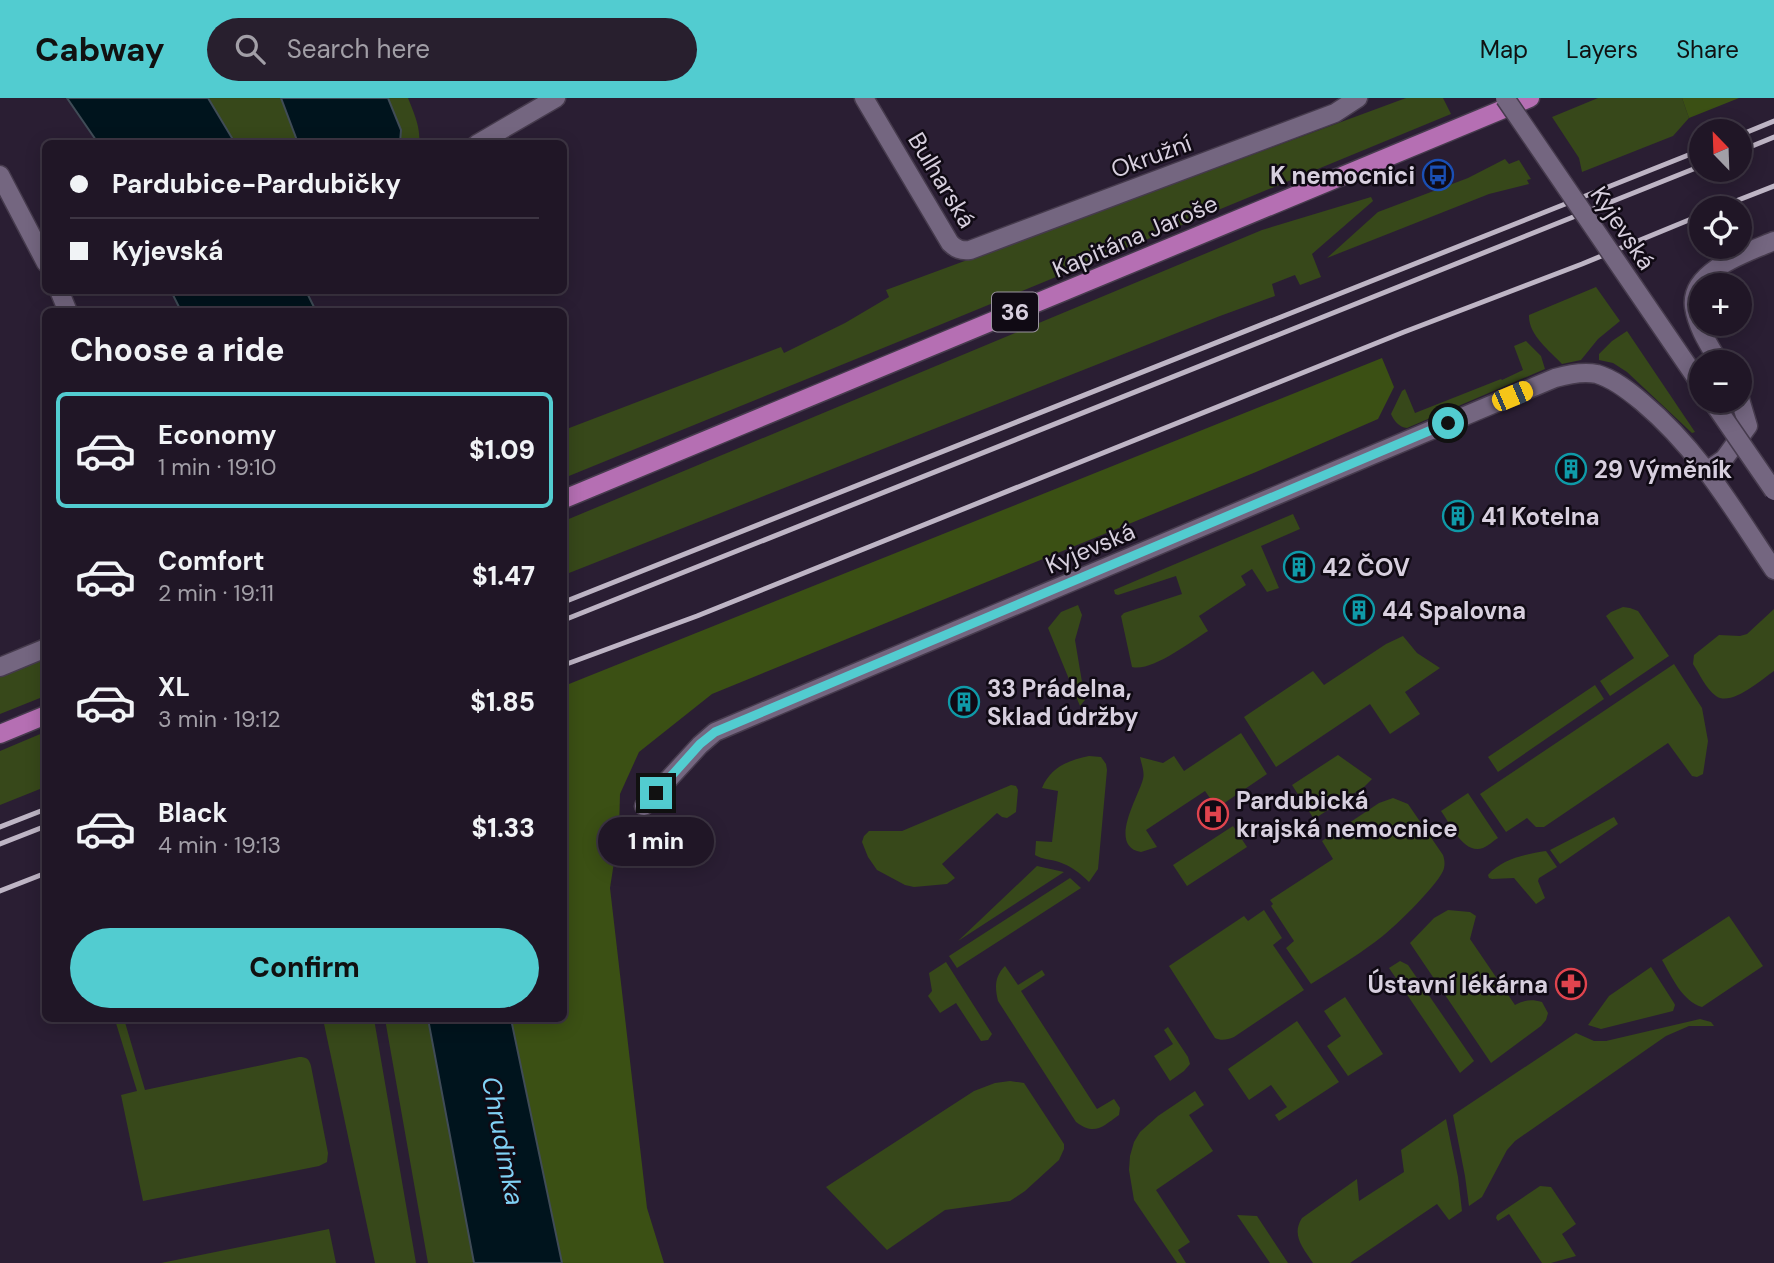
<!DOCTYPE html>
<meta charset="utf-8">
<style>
body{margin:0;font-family:"DM Sans",sans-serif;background:#281f2e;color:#f1f3f6;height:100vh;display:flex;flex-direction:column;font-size:26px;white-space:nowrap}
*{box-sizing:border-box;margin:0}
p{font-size:23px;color:#a29fa7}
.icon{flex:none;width:38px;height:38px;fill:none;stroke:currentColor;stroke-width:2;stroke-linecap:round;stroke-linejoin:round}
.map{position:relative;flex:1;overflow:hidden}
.drawer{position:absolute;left:42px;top:210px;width:525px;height:714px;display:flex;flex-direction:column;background:#201626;border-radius:10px;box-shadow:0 4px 18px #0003,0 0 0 2px #3d3543}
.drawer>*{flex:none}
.top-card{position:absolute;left:42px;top:42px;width:525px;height:154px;border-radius:10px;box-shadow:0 4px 18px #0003,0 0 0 2px #3d3543;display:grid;align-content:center;height:154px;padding:0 28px;background:#201626}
.needle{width:46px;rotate:337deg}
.buttons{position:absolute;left:1689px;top:21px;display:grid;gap:14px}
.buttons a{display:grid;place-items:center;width:63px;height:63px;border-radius:50%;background:#201626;box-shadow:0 4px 18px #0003,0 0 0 2px #3d3543;font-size:35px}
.end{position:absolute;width:32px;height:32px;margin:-16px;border:9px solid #52ccd0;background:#111;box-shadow:0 0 0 4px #111}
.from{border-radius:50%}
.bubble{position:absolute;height:49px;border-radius:24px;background:#201626;box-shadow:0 4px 18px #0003,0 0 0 2px #3d3543;font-size:23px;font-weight:800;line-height:49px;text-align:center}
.car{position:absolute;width:21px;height:42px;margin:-21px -10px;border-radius:9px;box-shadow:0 0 5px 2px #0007;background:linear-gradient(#f5c518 24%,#345 0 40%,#f5c518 0 76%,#345 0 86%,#f5c518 0)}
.top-card b{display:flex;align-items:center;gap:24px;height:66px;font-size:26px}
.top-card b+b{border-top:2px solid #3d3543}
.top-card i{width:18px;height:18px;background:#f1f3f6}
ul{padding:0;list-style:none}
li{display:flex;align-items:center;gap:21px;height:116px;margin:0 14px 10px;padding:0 14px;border:4px solid transparent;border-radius:10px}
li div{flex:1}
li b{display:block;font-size:26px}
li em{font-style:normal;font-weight:800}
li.selected{border-color:#52ccd0}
li>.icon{width:63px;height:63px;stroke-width:1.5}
h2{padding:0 28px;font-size:32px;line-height:84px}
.action{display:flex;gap:14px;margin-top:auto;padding:14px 28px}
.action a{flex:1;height:80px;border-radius:42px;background:#52ccd0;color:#111;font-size:28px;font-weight:800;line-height:80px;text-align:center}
header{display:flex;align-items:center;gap:42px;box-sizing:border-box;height:98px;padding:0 35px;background:#52ccd0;color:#111}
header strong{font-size:33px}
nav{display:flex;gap:38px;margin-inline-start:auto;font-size:24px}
.search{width:490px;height:63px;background:#281f2e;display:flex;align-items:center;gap:18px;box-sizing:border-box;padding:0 24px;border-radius:38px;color:#a29fa7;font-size:26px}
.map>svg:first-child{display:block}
.green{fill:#37481a}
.forest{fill:#3b5014}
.water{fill:#00141d;stroke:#404c57;stroke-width:2}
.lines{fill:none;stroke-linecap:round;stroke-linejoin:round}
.street-casing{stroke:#463b4d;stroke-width:21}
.primary-casing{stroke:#463b4d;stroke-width:21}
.street{stroke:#746680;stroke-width:18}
.primary{stroke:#b56fb3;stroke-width:18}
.rail{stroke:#beb5c5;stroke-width:5}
.secondary-bridge-casing{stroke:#463b4d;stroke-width:21;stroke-linecap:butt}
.secondary-bridge{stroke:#746680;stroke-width:18}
.route{stroke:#52ccd0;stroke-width:9}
.labels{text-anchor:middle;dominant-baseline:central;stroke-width:5;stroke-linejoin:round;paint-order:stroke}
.shield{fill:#100a14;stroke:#9b94a1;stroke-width:2}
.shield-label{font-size:23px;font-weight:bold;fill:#d7cfde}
.street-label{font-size:24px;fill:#d7cfde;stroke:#100a14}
.poi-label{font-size:24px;font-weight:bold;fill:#d7cfde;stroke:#100a14;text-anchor:start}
.water-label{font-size:26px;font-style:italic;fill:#80d1f5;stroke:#100a14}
</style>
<header>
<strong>Cabway</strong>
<div class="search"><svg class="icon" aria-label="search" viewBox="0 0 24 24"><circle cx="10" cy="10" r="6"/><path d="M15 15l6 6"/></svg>Search here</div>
<nav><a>Map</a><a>Layers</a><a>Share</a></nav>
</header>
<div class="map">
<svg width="1774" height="1165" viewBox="0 0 1774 1165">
<rect width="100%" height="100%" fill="#2a1e33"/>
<path class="green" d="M208 0H408C414 15 421 30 419 46L235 45Z
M1406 0H1443L1451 16 942 226 564 380V332L781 249 784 255 845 225 889 199 886 192Z
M1598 0H1682L1689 20 1673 38 1582 74 1579 60 1552 19Z
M1505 61 1509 66 1519 62 1531 81 1527 82 1529 86 1489 96 1327 160 1378 114 1468 80Z
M1371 99 1373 103 1312 156 1321 179 1300 187 1295 177 1272 186 1275 198 1220 218 564 477V423L1262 132Z
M1596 189 1620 223 1598 241 1581 262 1562 266C1550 253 1528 237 1529 217Z
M1627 233 1695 334 1692 335 1627 274 1613 265 1599 262V256L1612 243Z
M1526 243 1541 258 1545 271 1407 330C1399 329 1394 323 1391 316L1402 293 1405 291 1415 315 1501 281 1502 282 1523 272 1514 248Z
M1293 416 1300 431 1261 448 1279 490 1267 494 1252 471 1241 478 1246 487 1199 518 1208 533C1190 544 1152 574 1132 569L1121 518 1124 515 1182 496 1176 478 1118 497 1115 496 1114 492Z
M1078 507 1082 517 1075 542 1085 602 1080 608 1048 530 1061 514Z
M1623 509 1630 510 1638 513 1669 558 1610 598 1600 583 1634 560 1606 518 1611 514Z
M1774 511V573C1761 582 1731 609 1716 598 1706 591 1699 575 1693 566L1694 557 1719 537 1740 538 1747 536Z
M1403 538 1417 555 1440 570 1405 594 1420 616 1390 636 1370 606 1276 669 1244 619 1313 573 1324 587 1386 546Z
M45 555V598L0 616V576Z
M1674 566 1702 610 1708 643 1703 676 1697 679 1692 678 1668 645 1544 729H1536L1527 720 1506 734 1480 696Z
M1595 587 1604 601 1498 674 1488 659Z
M45 634V689L0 707V653Z
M1241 635 1267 676 1217 710 1205 693 1146 732 1157 749 1141 754C1107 748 1139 698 1143 681 1145 674 1141 665 1140 659L1163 665 1174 658 1184 673Z
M1338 657 1372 681 1364 689 1314 721 1292 687Z
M1089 658 1101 659 1106 666 1107 672 1098 771 1089 784C1080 775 1071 768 1059 764 1050 761 1043 762 1035 757L1036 743 1052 744 1058 693 1042 690C1050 670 1068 662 1089 658Z
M1011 687 1016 688 1018 692 1016 714 1007 720 1002 719 997 715 942 766 955 780 947 786 914 789 905 787 877 772 868 759 862 744 864 738 869 733H902Z
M1468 695 1498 740C1493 743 1488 748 1483 750 1463 757 1450 725 1441 713Z
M1393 700 1408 706 1443 757C1445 763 1445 768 1443 773 1436 789 1391 833 1375 844 1355 859 1333 872 1311 886L1286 850 1294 843 1271 808 1273 806 1270 802 1333 761 1322 743 1379 705Z
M1614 719 1618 726 1560 766 1550 752Z
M1233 728 1247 749 1187 788 1173 767Z
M1546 753 1557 769 1539 780 1538 783 1545 800 1536 806 1514 780 1492 781 1489 780 1488 777C1502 761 1526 756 1546 753Z
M1037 768 1064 774 958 843Z
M1070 780 1081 790 957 870 949 858Z
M1264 812 1282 840 1273 847 1304 892 1234 939C1227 942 1221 943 1215 940L1169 868 1244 818 1248 823Z
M1448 812 1470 814 1476 818 1470 841 1515 907C1525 902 1531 901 1542 904L1548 915 1546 922 1541 928 1491 965 1410 845 1434 820Z
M1729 818 1763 868 1702 909C1682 903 1672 879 1662 862Z
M1400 863 1408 867 1474 963 1460 975 1389 870Z
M946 864 992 936 988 942 981 943 956 905 940 915 928 898 932 893 929 875Z
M1005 868 1018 887 1042 872 1045 877 1021 893 1097 1011 1114 1001 1120 1010 1119 1017C1102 1029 1095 1038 1076 1024L998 903C995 890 994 879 1005 868Z
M1651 869 1674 905 1675 907 1673 913 1601 931 1588 927 1609 898Z
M1345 899 1383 956 1348 978 1327 948 1341 938 1324 913Z
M124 921 145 992 299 959C307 959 309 961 311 968L328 1055 327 1064 319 1068 143 1103 121 997 137 993 115 922Z
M323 921H374L416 1165H375Z
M385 921H428L474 1165H428Z
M1700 921 1711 924 1714 928H1689L1666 938 1515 1043 1507 1052 1482 1099 1469 1108 1465 1078 1453 1017 1576 935 1594 943H1606Z
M1297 923 1339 984 1279 1023 1275 1017 1287 1009 1271 987 1249 1002 1228 971Z
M1168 929 1188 959 1190 966 1184 973 1170 983 1154 958 1173 946 1164 932Z
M1010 983 1024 985 1064 1046V1051L1059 1062 1025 1093 1010 1103 945 1112 887 1152 826 1089 974 993 995 985Z
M1195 993 1204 1007 1189 1017 1213 1053 1156 1092 1190 1144 1178 1152 1186 1165H1177L1134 1102 1129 1072 1130 1058 1134 1044 1140 1034 1158 1018Z
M1446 1021 1458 1079 1462 1113 1449 1122 1437 1106 1350 1165H1313C1303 1150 1291 1137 1302 1120L1357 1081 1359 1103 1404 1074 1401 1052Z
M1540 1088 1551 1089 1576 1126 1562 1136 1576 1158 1551 1165H1542L1509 1116 1498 1123 1496 1120 1497 1117Z
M1237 1117 1257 1118 1288 1165H1270Z
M329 1131 336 1165H161Z"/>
<path class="forest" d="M1682 0H1739L1689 20Z
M1382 260 1394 289 1378 321 1256 374 712 596 639 654 620 696 619 732 610 790 647 1110 664 1165H562L511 921 564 920V588Z"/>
<path class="water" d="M67 0H208L235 45H98Z
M281 0H388L401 32 400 45H298Z
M171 193H306L316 213H181Z
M428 921H511L562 1165H474Z"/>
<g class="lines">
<g class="street-casing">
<path id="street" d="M864 0 950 145C956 151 961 153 970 152L1335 15 1358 0
M477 46 556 0
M0 77 46 165
M59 192 68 214
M1719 264C1709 247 1697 229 1694 209 1689 173 1748 154 1774 143
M1708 372 1724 361 1748 328 1740 301
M0 569 46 550
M644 708 700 647 715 634 1555 280C1569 276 1583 273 1597 276 1614 281 1629 293 1642 304 1700 353 1733 411 1774 472"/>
</g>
<g class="primary-casing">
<path id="primary" d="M564 401 1530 0
M0 636 46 617"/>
</g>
<use href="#street" class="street"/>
<use href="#primary" class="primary"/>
<path class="rail" d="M1740 37 1774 23
M1740 53 1774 39
M1718 110 1774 88
M564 504 1701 52
M564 522 1701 68
M564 567 697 518 1404 234 1582 166 1701 117
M0 729 46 711
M0 746 46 728
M0 793 46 775"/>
<g class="secondary-bridge-casing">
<path id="secondary-bridge" d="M1505 0 1701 287
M1712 303 1774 393"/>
</g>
<use href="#secondary-bridge" class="secondary-bridge"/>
</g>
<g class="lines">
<path class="route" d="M656 695 700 646 715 634 1448 325"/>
</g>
<defs>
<g id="bus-ring" transform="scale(1.575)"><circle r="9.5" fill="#100a14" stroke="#1a4fb4" stroke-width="1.5"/><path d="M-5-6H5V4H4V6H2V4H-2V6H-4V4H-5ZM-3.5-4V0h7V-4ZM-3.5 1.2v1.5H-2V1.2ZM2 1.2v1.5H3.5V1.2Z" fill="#1a4fb4"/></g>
<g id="building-ring" transform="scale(1.575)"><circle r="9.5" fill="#100a14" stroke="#0f9aa8" stroke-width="1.5"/><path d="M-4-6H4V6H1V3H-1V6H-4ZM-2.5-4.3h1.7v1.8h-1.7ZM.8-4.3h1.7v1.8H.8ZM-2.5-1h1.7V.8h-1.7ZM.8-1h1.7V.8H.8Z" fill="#0f9aa8"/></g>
<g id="hospital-ring" transform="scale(1.575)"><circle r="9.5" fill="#100a14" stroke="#e0444e" stroke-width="1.5"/><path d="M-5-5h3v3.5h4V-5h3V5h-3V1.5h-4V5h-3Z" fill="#e0444e"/></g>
<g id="pharmacy-ring" transform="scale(1.575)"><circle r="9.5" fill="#100a14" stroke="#e0444e" stroke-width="1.5"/><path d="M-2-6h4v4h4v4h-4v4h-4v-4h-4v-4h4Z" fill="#e0444e"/></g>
</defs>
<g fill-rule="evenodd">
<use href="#bus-ring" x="1438" y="77"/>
<use href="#building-ring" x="1571" y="371"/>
<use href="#building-ring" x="1458" y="418"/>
<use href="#building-ring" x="1299" y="469"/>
<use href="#building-ring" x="1359" y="512"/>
<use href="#building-ring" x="964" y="604"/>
<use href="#hospital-ring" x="1213" y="716"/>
<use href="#pharmacy-ring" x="1571" y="886"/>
</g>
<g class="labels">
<rect class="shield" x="992" y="194.5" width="46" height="39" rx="5"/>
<g class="shield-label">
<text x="1015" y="214">36</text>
</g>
<g class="street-label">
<text transform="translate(1151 58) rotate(-20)">Okružní</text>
<text transform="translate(942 82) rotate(59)">Bulharská</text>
<text transform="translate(1623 130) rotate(56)">Kyjevská</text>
<text transform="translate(1135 138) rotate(-23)">Kapitána Jaroše</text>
<text transform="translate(1090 450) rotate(-23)">Kyjevská</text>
</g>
<g class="poi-label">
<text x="1415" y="77" text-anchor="end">K nemocnici</text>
<text x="1594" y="371">29 Výměník</text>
<text x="1481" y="418">41 Kotelna</text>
<text x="1322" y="469">42 ČOV</text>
<text x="1382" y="512">44 Spalovna</text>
<text x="987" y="590">33 Prádelna,<tspan x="987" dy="28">Sklad údržby</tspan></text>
<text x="1236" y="702">Pardubická<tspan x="1236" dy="28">krajská nemocnice</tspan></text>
<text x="1548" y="886" text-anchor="end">Ústavní lékárna</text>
</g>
<g class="water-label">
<text transform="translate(503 1043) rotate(79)">Chrudimka</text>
</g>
</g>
</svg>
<div class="buttons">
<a><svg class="needle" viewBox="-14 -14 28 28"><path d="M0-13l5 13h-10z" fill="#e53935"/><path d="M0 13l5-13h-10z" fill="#a29fa7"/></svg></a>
<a><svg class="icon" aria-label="locate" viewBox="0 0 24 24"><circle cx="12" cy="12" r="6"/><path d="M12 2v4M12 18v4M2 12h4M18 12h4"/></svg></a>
<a>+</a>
<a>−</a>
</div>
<i class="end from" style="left:1448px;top:325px"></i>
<i class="end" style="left:656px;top:695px"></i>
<div class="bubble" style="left:598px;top:719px;width:116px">1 min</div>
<i class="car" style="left:1512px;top:298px;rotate:67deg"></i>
<div class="top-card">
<b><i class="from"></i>Pardubice-Pardubičky</b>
<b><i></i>Kyjevská</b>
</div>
<section class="drawer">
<h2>Choose a ride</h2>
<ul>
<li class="selected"><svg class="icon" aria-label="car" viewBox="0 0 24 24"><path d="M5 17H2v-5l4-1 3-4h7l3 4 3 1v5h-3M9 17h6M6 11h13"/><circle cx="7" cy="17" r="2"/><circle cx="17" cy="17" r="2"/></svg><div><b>Economy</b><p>1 min · 19:10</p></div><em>$1.09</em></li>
<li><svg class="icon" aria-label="car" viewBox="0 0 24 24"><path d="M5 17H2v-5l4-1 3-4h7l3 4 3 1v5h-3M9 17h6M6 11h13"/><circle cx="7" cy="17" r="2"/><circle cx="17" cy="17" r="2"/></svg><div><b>Comfort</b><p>2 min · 19:11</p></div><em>$1.47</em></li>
<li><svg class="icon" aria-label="car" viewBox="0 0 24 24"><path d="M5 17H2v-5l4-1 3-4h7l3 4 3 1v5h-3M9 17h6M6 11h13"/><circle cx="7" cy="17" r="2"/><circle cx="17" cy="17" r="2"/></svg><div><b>XL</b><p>3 min · 19:12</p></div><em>$1.85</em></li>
<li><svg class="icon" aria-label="car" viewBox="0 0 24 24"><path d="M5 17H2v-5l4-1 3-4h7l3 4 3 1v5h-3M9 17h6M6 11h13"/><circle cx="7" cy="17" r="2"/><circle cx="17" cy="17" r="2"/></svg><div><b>Black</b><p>4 min · 19:13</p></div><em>$1.33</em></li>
</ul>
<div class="action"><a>Confirm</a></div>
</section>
</div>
